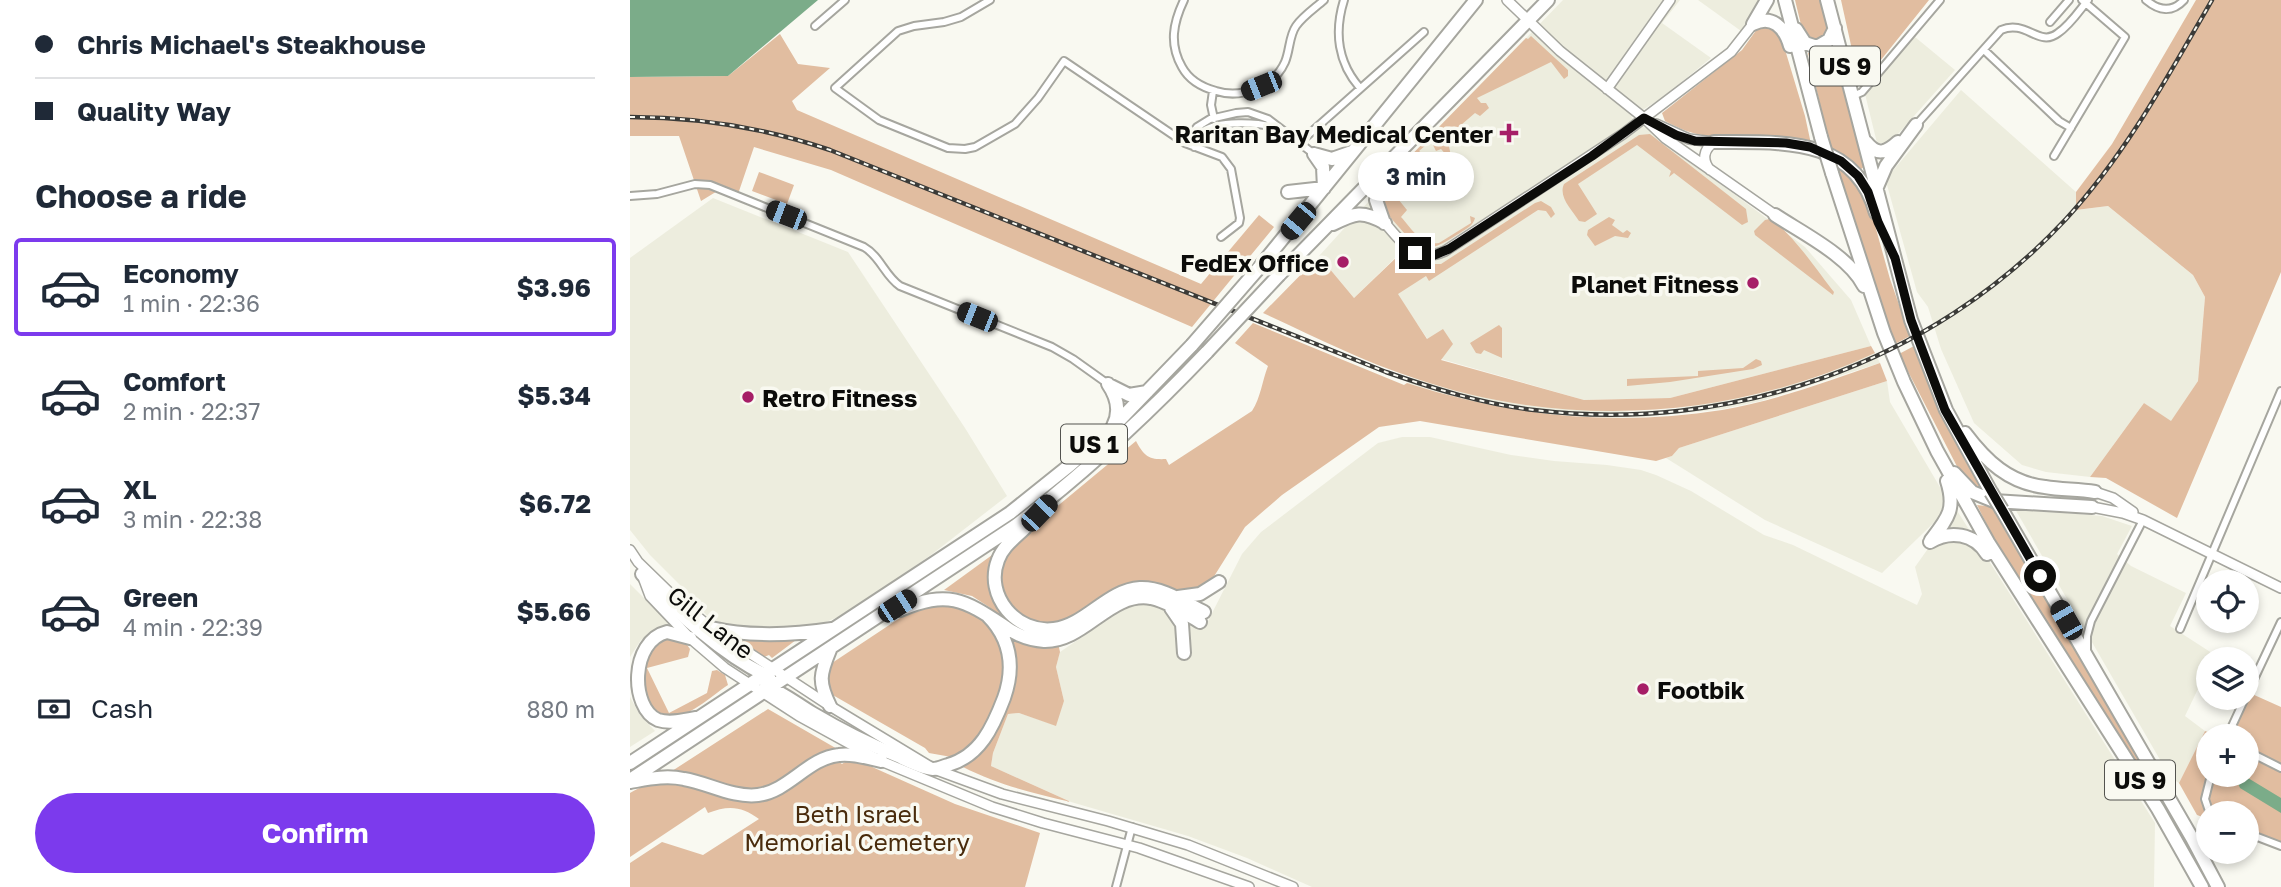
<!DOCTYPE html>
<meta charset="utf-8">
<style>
body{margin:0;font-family:"Golos Text",sans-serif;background:#f6f6f7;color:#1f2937;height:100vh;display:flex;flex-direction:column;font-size:26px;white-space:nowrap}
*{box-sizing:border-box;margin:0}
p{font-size:23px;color:#747a83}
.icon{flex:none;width:38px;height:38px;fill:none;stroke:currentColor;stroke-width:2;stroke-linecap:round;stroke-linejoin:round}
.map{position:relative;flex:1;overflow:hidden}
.drawer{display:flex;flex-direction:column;background:#fff;width:630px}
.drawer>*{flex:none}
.top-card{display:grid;align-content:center;height:154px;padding:0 35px;background:#fff}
.controls{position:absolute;left:1566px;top:570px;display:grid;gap:14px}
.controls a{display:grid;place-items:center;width:63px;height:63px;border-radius:50%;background:#fff;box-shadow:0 4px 10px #0003;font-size:35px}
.end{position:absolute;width:32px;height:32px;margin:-16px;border:9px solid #0c0c0a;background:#fff;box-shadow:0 0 0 4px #fff}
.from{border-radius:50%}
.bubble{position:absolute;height:49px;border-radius:24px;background:#fff;box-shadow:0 4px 10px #0003;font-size:23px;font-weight:700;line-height:49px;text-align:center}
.car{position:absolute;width:21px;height:42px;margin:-21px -10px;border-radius:9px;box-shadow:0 0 5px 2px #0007;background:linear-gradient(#222 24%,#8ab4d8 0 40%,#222 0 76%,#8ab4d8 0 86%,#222 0)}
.top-card b{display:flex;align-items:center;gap:24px;height:66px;font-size:26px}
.top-card b+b{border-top:2px solid #e0e1e3}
.top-card i{width:18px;height:18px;background:#1f2937}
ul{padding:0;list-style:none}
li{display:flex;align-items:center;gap:21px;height:98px;margin:0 14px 10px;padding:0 21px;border:4px solid transparent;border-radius:7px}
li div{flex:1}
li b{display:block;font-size:26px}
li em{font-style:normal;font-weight:700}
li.active{border-color:#7c3aed}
li>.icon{width:63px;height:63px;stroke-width:1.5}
h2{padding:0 35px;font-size:32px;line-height:84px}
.pay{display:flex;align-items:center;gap:18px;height:77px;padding:0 35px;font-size:26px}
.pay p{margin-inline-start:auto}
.action{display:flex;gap:14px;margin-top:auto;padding:14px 35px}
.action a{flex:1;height:80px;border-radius:42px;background:#7c3aed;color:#fff;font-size:28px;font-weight:700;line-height:80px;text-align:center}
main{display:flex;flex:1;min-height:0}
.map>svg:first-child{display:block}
.built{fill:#ededde}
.green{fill:#e1bda0}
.water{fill:#7bac89}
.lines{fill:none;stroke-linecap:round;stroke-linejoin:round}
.street-casing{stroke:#a6a69f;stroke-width:10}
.secondary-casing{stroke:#a6a69f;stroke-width:12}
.highway-casing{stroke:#a6a69f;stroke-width:16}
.street{stroke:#fff;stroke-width:6}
.secondary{stroke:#fff;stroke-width:9}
.highway{stroke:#fff;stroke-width:12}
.rail-casing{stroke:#3b3b38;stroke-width:4.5}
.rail{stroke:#f9f9f1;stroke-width:2;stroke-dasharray:5;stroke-linecap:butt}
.highway-bridge-casing{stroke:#a6a69f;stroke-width:16;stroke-linecap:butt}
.highway-bridge{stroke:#fff;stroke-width:12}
.route{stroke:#0c0c0a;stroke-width:9}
.poi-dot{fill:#a61e67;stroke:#f9f9f1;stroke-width:2.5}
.labels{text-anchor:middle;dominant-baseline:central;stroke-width:7;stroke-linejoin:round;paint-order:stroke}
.shield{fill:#f9f9f1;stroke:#53534f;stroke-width:2}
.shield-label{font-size:23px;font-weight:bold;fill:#0c0c0a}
.poi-label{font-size:24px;font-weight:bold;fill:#0c0c0a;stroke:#f9f9f1;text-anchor:end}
.street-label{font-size:24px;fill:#0c0c0a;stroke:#f9f9f1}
.park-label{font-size:24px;fill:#492b0c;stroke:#f9f9f1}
</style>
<main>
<section class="drawer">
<div class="top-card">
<b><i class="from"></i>Chris Michael's Steakhouse</b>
<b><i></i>Quality Way</b>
</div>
<h2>Choose a ride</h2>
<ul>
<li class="active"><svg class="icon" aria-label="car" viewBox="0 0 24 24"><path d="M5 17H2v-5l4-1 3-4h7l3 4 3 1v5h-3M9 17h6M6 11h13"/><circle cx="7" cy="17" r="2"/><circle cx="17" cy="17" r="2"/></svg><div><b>Economy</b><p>1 min · 22:36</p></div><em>$3.96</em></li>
<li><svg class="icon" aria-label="car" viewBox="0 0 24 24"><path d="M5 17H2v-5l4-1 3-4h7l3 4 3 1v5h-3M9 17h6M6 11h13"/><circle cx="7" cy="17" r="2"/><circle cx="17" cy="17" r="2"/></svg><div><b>Comfort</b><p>2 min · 22:37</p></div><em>$5.34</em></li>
<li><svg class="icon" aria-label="car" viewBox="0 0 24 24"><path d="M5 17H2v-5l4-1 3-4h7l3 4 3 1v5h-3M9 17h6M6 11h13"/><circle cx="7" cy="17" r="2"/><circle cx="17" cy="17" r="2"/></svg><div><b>XL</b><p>3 min · 22:38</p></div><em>$6.72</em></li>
<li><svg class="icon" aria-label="car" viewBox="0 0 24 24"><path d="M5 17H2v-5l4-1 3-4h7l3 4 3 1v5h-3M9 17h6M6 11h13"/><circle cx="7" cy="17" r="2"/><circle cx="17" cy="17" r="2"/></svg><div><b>Green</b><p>4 min · 22:39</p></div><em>$5.66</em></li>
</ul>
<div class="pay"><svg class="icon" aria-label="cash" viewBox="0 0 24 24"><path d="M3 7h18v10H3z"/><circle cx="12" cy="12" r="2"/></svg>Cash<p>880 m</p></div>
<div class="action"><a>Confirm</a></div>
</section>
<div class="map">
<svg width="1651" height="887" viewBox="0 0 1651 887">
<rect width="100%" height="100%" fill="#f9f9f1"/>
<path class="built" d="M933 0H1050L1032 23 1081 58 1032 98 1001 117 1175 247 1221 300 1241 346 1040 398 954 400 811 359 767 294 788 280 768 255 724 298 689 256 760 178Z
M1068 0H1131L1111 31Z
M1285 37 1325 70 1260 143H1247L1235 94Z
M1331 90 1446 192 1447 210 1478 206 1563 275 1575 297 1568 381 1541 422 1514 403 1460 477 1416 472 1392 465 1344 423 1311 349 1298 307 1287 292 1257 185 1260 174Z
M83 198 218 252 335 428 377 496 301 555 215 614 182 628 85 625 52 587 20 555 0 530V258Z
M1245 353 1250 363 1131 401 1093 409 1014 417 974 418 901 413 841 402 777 383 784 378 812 387 1000 412 1044 409 1121 396 1191 376Z
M1257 381 1260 402 1321 506 1252 573 1135 520 1036 458 1042 456 1049 448Z
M772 437H800L881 455 924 461 977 465 1011 470 1026 475 1061 491 1134 535 1163 545 1287 605 1292 594 1285 567 1326 509 1525 823 1524 887H682L617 858 558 836 441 802 361 766 363 753 378 714 389 713 425 725 434 701 426 667 430 652 499 605 518 603 576 625 612 554 631 532 748 443Z
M1385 509 1472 516 1502 526 1487 554 1501 566 1556 593 1540 626 1585 655 1583 660H1578V668L1555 716 1575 731 1549 783 1540 777Z
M0 584 39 623 11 640 0 657Z
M0 697 10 715 25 731 0 747Z"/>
<path class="green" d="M1165 0H1191L1199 31 1191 41H1181L1173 33Z
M1211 0H1299L1230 86Z
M1566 0H1651V272L1547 518 1476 478 1460 477 1514 403 1541 421 1568 381 1575 297 1563 275 1478 206 1446 210V192L1482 144Z
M1138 25 1150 33 1175 116 1181 144C1167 141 1152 136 1137 135 1093 134 1077 144 1035 121L1032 113 1112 50 1127 29Z
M150 34 168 64 200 68 162 101 167 110 571 284 629 215 644 227 562 327 201 170 124 147 107 197 89 190 71 201 49 136H0V77L98 76Z
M901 36 938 70V76L934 79 921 62 847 98 851 103H856L859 108 850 116 845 113 817 137 821 156 818 157 811 149 806 151 803 145 806 140 804 138 789 151 799 158 798 162 795 163 791 160 759 188 777 210 771 217C782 229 791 246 809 243L841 223 840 216 845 218C843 226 837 228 830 233 811 245 793 257 775 238V234L760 217 749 200 754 183 896 38 898 39Z
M1203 44 1231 150 1234 167 1231 169 1201 151 1178 53 1191 51Z
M1020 134 1116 209 1118 222 1112 225 1044 173 1039 177 1041 171 1007 145 948 184 967 214 955 222 949 221C942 210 928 197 934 184L1009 135Z
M1206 165 1223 179 1239 204 1260 279 1280 336 1265 344 1252 310Z
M129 172 164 185 157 204 122 191Z
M911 201 921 207 925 214 921 218 916 211 908 210 799 281 796 276 768 294 797 339 813 329 823 344 811 360 954 400 1040 398 1241 346 1245 353C1101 420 935 430 784 378 732 361 683 336 633 313L689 256 724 298 771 253 788 264H811L905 203Z
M979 217 985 220 982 225 993 233 997 230 1001 233 998 238 985 236 965 246 957 235 958 230Z
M1140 219C1161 231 1188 272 1204 292L1203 295 1125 235 1124 231 1135 220Z
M623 323 774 385 777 383C879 416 985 427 1092 410 1146 401 1198 381 1250 363L1257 381 1049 448 1042 456 1026 461 790 421 749 427 652 495 615 527 583 578 574 588 549 594 521 585 431 624 415 626 400 622 387 614 369 587 373 559 389 538 506 441C514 456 519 460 536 459L539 465 622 411C631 397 632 381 638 366L605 343Z
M869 325 872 328V358L854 350 851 354 846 353 840 343Z
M1284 346C1303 398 1329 445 1357 493H1353L1334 480 1269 354Z
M1126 359 1131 361 1132 365 1123 369 1040 382 997 386V379L1068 376V371L1113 368Z
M1347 505 1365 507 1529 794 1525 795 1363 537Z
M369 550C361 562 360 568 361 582 362 616 385 616 406 637L378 625 359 607 342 596 314 590Z
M311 602 337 607 359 621 373 643 377 675 369 701 349 739 327 758 299 753 295 748 201 694 198 676 202 663 288 606Z
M96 634 165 639 166 640 142 658 139 655 134 657Z
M39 638 55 642 60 649 58 657 17 668 39 713 77 693 82 671 87 670 95 675 98 685C80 697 59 718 36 718 31 718 25 714 20 712L8 665 21 645Z
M381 639 402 647 428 643 430 652 426 667 434 701 426 726 389 713 378 714 363 753 361 766 441 802C402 793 369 785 333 767L348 755 370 724 378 703 387 663Z
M1622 694 1651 707V845L1617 833V814H1578V819L1567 815 1549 783 1575 731 1592 737H1578V775H1617V737H1600Z
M138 709 209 750 137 790 120 792 42 771Z
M205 759 212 764 218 760 231 762 325 804 410 833 395 887H0V863L32 842 73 855 129 819C112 806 98 805 78 813L75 807 0 857V793C39 768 76 796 116 798 133 799 188 768 205 759Z"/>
<path class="water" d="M0 0H188L98 76 0 77Z
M1598 775H1613L1651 798V813L1610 788 1607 781Z"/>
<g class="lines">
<g class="street-casing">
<path id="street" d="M360 0 331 17 314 22 284 26 268 31 205 88 249 120 318 148 335 149 345 147 385 124 408 98 434 61 555 143 592 157 601 169 610 218 609 223 591 237
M554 0C543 23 539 44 552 67 559 80 571 87 586 91 611 99 644 87 655 62 660 50 659 36 666 26 673 16 685 8 694 0
M714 0C704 32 708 63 730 88
M1516 0C1529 11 1542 13 1554 0
M1420 22 1439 0
M185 26 215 0
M1354 50 1429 121 1441 128
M583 91 581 105 584 119
M1223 96 1232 92 1310 0
M1286 125 1371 30C1396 19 1409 48 1428 33 1440 25 1449 11 1458 0
M555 143 567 127 580 119 606 113 618 112 638 119 684 154
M669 143 794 32
M564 147C567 142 568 136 573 132 586 120 630 122 646 128
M1424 156 1495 37 1452 0
M0 196 27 194 65 184 80 185 234 247C250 256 255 276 270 286L422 347 443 359 478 384
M1550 629 1651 391
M1457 652V636L1461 621 1513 520
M1617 694 1651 622
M1597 737 1615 698
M1617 751 1651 768
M1580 814 1575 799 1581 775
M1617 833 1651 846
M486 887 502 827"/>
</g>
<g class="secondary-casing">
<path id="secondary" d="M877 0 930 51 1014 118 1035 138 1145 215
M977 89 1040 0
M1026 124 1059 139 1084 142
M1080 170C1072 160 1073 150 1084 142
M755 223C772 243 786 264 815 251L993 134 1101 52 1123 24
M1465 492 1483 498 1503 512
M1462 507 1493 513 1513 520 1651 588
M0 550 8 562 43 596 81 628 200 706 304 769 372 794 478 821 558 845 663 887
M14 580 20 596 60 638 95 668 169 716 251 761 362 807 413 823 509 848 619 887"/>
</g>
<g class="highway-casing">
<path id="highway" d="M1155 0 1191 137
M1197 0 1281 320 1316 410 1361 492
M1123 24C1142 14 1155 28 1160 46
M1123 24 1137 0
M1166 29 1175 43 1187 47 1199 40 1205 28
M1084 142C1148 143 1224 134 1246 213
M1236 142C1247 156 1256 153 1268 142
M684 154 702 159 722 152
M753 170 746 200 754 223
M1202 173 1254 333 1274 382 1307 451 1358 542 1528 809 1572 887
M1247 187 1256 166 1286 125
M658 192 694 188 693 167 684 154
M1145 215C1172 233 1219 256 1234 286
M703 224C725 213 732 210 755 223
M628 269 846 0
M649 275 918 0
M478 384C487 397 491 411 483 426
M479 385 499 395 517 392
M1335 433C1356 461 1379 483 1415 487 1432 490 1448 489 1465 492
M1324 473 1342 492 1364 501 1462 507
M1372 510 1562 838 1588 887
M395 528C385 538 373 546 368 560 354 596 387 634 424 629 456 625 477 590 510 588 533 587 555 603 574 612
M1301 540C1318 518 1326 509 1317 481
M1300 542C1320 530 1344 533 1357 554
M12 574C45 612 93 655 139 677
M548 597 570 594 589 582
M541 608 552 624 554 653
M270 610C318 590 333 599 374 626 386 635 399 640 414 641 455 642 480 591 521 598 538 602 555 613 570 622
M81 628C120 637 163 635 202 629
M60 638 37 632C0 641 0 708 28 720 40 724 54 720 66 718
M200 650C190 674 188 682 200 706
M136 686C152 692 167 704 182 713 209 729 238 744 268 756 278 761 292 768 303 769 308 769 314 766 318 765 350 756 363 727 374 698 385 667 381 639 357 615
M0 763 380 513 440 465 480 430 562 345
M0 780 385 526C455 473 517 415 577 352
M0 782C18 779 36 775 54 779 78 783 103 798 128 795 159 791 178 758 209 755 223 753 238 758 251 761"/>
</g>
<use href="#street" class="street"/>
<use href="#secondary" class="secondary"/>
<use href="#highway" class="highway"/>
<g class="rail-casing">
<path id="rail" d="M0 117C69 117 135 128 200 150L756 372C805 389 853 404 904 410 1100 434 1301 364 1436 219 1496 154 1538 76 1582 0"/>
</g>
<use href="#rail" class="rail"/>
<g class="highway-bridge-casing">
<path id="highway-bridge" d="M1191 137 1202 173
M562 345 628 269
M577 352 649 275
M1361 492 1372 510"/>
</g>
<use href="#highway-bridge" class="highway-bridge"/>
</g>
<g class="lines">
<path class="route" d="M785 253 802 256 819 249 962 156 1014 118 1046 135 1065 141 1156 143 1180 147 1211 161 1228 176 1238 192 1248 222 1265 258 1281 320 1315 410 1410 576"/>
</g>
<g class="poi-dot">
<path d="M875.5 122.5h7v7h7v7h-7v7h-7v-7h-7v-7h7z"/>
<circle cx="713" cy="262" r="7"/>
<circle cx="1123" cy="283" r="7"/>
<circle cx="118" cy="397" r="7"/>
<circle cx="1013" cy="689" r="7"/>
</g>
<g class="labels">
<g class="shield">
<rect x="1180" y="46.5" width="70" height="39" rx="5"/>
<rect x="431" y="424.5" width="66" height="39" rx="5"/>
<rect x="1475" y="760.5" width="70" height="39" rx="5"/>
</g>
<g class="shield-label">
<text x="1215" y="66">US 9</text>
<text x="464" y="444">US 1</text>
<text x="1510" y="780">US 9</text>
</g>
<g class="poi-label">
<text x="863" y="133">Raritan Bay Medical Center</text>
<text x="699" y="262">FedEx Office</text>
<text x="1109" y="283">Planet Fitness</text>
<text x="132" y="397" text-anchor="start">Retro Fitness</text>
<text x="1027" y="689" text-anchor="start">Footbik</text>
</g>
<g class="street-label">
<text transform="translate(81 622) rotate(38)">Gill Lane</text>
</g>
<g class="park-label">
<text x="227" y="813">Beth Israel<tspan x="227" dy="28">Memorial Cemetery</tspan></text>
</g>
</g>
</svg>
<div class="controls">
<a><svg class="icon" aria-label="locate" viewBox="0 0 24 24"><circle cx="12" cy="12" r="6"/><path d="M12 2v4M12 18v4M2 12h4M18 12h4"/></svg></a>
<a><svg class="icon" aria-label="layers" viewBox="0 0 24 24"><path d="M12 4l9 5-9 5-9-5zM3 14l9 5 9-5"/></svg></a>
<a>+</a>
<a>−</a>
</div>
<i class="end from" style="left:1410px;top:576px"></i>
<i class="end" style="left:785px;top:253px"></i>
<div class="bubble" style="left:728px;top:152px;width:116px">3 min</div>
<i class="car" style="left:631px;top:86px;rotate:248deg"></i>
<i class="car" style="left:156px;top:215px;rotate:291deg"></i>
<i class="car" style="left:668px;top:221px;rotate:220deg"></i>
<i class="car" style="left:347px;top:317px;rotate:292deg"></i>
<i class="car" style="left:409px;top:513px;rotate:44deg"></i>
<i class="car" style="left:267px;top:606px;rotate:57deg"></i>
<i class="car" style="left:1436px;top:620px;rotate:330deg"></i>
</div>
</main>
